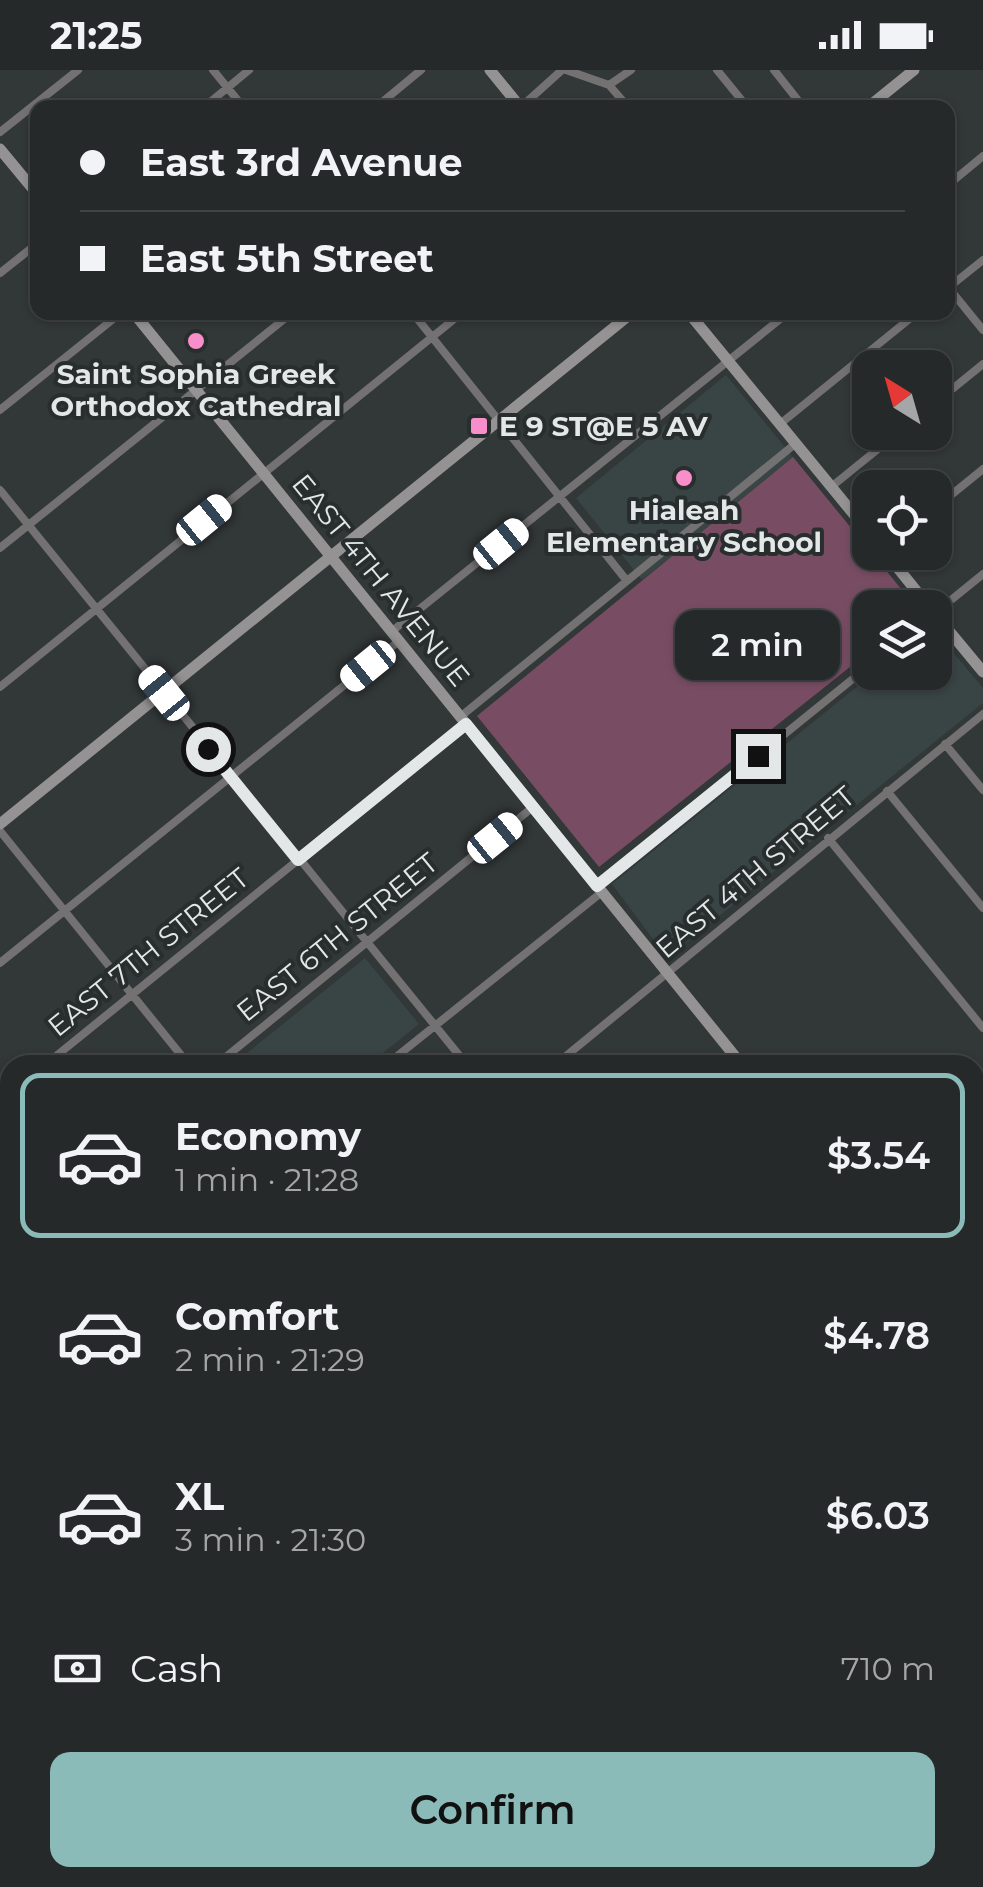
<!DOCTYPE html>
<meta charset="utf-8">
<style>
body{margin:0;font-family:Montserrat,sans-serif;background:#323535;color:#f1f3f6;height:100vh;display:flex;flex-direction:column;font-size:38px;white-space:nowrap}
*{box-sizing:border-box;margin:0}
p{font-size:32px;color:#a4a6a8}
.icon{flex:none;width:55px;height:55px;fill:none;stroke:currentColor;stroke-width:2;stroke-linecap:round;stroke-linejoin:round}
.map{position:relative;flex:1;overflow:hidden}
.sheet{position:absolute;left:0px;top:985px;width:985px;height:832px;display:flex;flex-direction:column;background:#262929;border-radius:30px 30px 0 0;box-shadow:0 2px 8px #0004,0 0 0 2px #424546}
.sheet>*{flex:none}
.top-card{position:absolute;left:30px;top:30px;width:925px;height:220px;border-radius:20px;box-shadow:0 2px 8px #0004,0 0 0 2px #424546;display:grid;align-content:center;height:220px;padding:0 50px;background:#262929}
.needle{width:65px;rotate:323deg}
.fabs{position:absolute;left:852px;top:280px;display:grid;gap:20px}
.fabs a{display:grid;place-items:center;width:100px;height:100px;border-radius:20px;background:#262929;box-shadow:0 2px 8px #0004,0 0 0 2px #424546;font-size:50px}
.end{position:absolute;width:45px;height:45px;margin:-22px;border:12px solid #e4e7e7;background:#111;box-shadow:0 0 0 5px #111}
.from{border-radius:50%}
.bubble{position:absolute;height:70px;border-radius:20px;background:#262929;box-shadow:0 2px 8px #0004,0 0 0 2px #424546;font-size:32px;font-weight:600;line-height:70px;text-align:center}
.car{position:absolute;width:30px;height:60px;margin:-30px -15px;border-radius:12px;box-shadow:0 0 8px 2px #0007;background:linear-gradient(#fff 24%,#345 0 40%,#fff 0 76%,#345 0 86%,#fff 0)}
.top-card b{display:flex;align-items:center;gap:35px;height:95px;font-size:38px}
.top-card b+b{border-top:2px solid #424546}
.top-card i{width:25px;height:25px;background:#f1f3f6}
ul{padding:18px 0 0;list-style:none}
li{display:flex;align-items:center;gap:30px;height:165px;margin:0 20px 15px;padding:0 30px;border:5px solid transparent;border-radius:20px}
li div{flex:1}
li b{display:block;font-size:38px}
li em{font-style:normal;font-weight:600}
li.current{border-color:#8bbbb9}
li>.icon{width:90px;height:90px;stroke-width:1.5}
.pay{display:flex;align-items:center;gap:25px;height:110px;padding:0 50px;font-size:38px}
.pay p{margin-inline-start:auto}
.cta{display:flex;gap:20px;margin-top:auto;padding:20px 50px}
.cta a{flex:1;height:115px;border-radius:20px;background:#8bbbb9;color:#111;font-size:40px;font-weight:600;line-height:115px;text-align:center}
.status{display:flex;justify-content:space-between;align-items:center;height:70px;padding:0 50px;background:#262929;direction:ltr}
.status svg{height:28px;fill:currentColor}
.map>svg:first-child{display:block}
.built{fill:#394544}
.green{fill:#784d64}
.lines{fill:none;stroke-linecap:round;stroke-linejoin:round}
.street{stroke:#737172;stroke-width:8}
.secondary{stroke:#959293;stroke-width:11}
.highway{stroke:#c7c2c4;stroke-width:15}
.route{stroke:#e4e7e7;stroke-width:12}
.poi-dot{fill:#f98fca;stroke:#282d2d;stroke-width:4}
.labels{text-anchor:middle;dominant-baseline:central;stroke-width:8;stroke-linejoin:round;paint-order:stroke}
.poi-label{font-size:28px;font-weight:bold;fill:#e4e7e7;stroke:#282d2d}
.street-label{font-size:28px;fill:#e4e7e7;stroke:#282d2d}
</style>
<div class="status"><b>21:25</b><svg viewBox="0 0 49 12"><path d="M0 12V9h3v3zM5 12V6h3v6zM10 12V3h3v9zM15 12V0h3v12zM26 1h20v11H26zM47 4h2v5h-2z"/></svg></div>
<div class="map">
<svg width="983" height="1817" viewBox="0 0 983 1817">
<rect width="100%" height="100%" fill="#323737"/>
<path class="built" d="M726 305 793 387 642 510 576 428Z
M935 561 983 618V633L667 888 612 814 874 603 935 602Z
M365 888 419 954 368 995H232Z"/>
<path class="green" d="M793 387 916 537 870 538V581L599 797 477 646Z
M265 1808H299L311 1817H252Z"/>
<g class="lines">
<path class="street" d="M213 0 244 38
M566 0 609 15 629 38
M717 0 748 38
M774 0 804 38
M609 15 631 0
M521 37 562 0
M203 38 249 0
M375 38 421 0
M0 62 78 0
M948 115 983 86
M0 203 38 173
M948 217 983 260
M948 218 983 190
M412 242 627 511
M935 333 983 294
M0 340 122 242
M780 354 918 242
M831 417 899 362
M0 420 467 995
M935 438 983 399
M0 478 293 242
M935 543 983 504
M391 562 789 242
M0 617 463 242
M460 647 795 374
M945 674 983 720
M887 721 983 838
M0 761 189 995
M828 768 983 958
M597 816 870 595
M0 893 399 571
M45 995 466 654
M216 995 533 737
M386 995 602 822
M555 995 983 644
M0 1031 10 1023
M0 1169 10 1161
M975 1211 983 1204
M0 1306 10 1298
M975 1392 983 1407
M975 1596V1615
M975 1622 983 1629
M0 1732 2 1689
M581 1808 589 1817
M752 1808 760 1817
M87 1817V1808
M396 1817 397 1808"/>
<path class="secondary" d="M490 0 521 38
M867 38 914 0
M0 79 38 125
M133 242 742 995
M688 242 870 464
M885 482 930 538
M935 544 983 602
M0 754 633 242
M975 1069 983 1063
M0 1103 10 1115
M975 1284 983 1293
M0 1445 10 1457
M0 1583 10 1575
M975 1788 983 1789
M0 1804H10
M93 1808 207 1813 251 1810
M306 1808 316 1817
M405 1817V1808
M470 1817 487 1808"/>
<path class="highway" d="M0 1616H10
M0 1631H10
M975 1657H983
M975 1672H983"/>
</g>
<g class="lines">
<path class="route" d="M208 679 298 790 466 654 597 816 758 686"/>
</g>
<g class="poi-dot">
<circle cx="196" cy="271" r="10"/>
<rect x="469" y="346" width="20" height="20" rx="5"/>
<circle cx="684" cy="408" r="10"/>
</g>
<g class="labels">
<g class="poi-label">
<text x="196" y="304">Saint Sophia Greek<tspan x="196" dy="32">Orthodox Cathedral</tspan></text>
<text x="499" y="356" text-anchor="start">E 9 ST@E 5 AV</text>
<text x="684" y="440">Hialeah<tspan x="684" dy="32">Elementary School</tspan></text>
</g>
<g class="street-label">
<text transform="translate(381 510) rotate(51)">EAST 4TH AVENUE</text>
<text transform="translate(755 802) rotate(-40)">EAST 4TH STREET</text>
<text transform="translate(337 867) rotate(-39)">EAST 6TH STREET</text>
<text transform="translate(148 882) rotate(-39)">EAST 7TH STREET</text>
</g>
</g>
</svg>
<div class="fabs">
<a><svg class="needle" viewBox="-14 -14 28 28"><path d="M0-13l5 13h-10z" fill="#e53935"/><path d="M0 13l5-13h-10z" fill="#a4a6a8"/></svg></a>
<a><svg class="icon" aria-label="locate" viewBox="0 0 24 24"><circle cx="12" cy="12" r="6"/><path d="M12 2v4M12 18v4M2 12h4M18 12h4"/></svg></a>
<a><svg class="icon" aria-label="layers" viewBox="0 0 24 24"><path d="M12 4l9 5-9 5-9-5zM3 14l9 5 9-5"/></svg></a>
</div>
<i class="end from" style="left:208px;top:679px"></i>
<i class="end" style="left:758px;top:686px"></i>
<div class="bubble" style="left:675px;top:540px;width:165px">2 min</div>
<i class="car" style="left:204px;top:450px;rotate:51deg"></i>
<i class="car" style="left:501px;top:474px;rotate:51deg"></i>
<i class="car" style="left:368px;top:596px;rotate:231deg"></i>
<i class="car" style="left:164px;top:623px;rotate:321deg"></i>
<i class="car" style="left:495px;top:768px;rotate:51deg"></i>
<div class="top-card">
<b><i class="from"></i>East 3rd Avenue</b>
<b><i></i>East 5th Street</b>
</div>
<section class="sheet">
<ul>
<li class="current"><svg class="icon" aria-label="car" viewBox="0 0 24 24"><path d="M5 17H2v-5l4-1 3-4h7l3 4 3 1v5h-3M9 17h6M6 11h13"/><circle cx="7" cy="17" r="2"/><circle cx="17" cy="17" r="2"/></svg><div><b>Economy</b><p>1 min · 21:28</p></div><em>$3.54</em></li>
<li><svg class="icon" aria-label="car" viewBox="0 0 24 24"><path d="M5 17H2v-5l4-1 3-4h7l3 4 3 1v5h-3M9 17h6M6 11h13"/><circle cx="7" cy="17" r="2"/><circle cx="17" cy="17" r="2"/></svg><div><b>Comfort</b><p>2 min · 21:29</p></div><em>$4.78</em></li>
<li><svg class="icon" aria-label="car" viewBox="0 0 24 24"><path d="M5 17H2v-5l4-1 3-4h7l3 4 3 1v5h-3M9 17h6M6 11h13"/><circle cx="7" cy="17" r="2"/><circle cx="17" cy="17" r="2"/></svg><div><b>XL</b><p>3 min · 21:30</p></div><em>$6.03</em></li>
</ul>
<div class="pay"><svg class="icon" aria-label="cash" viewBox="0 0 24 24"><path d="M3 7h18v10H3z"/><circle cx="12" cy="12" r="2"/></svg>Cash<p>710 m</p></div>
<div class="cta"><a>Confirm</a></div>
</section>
</div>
